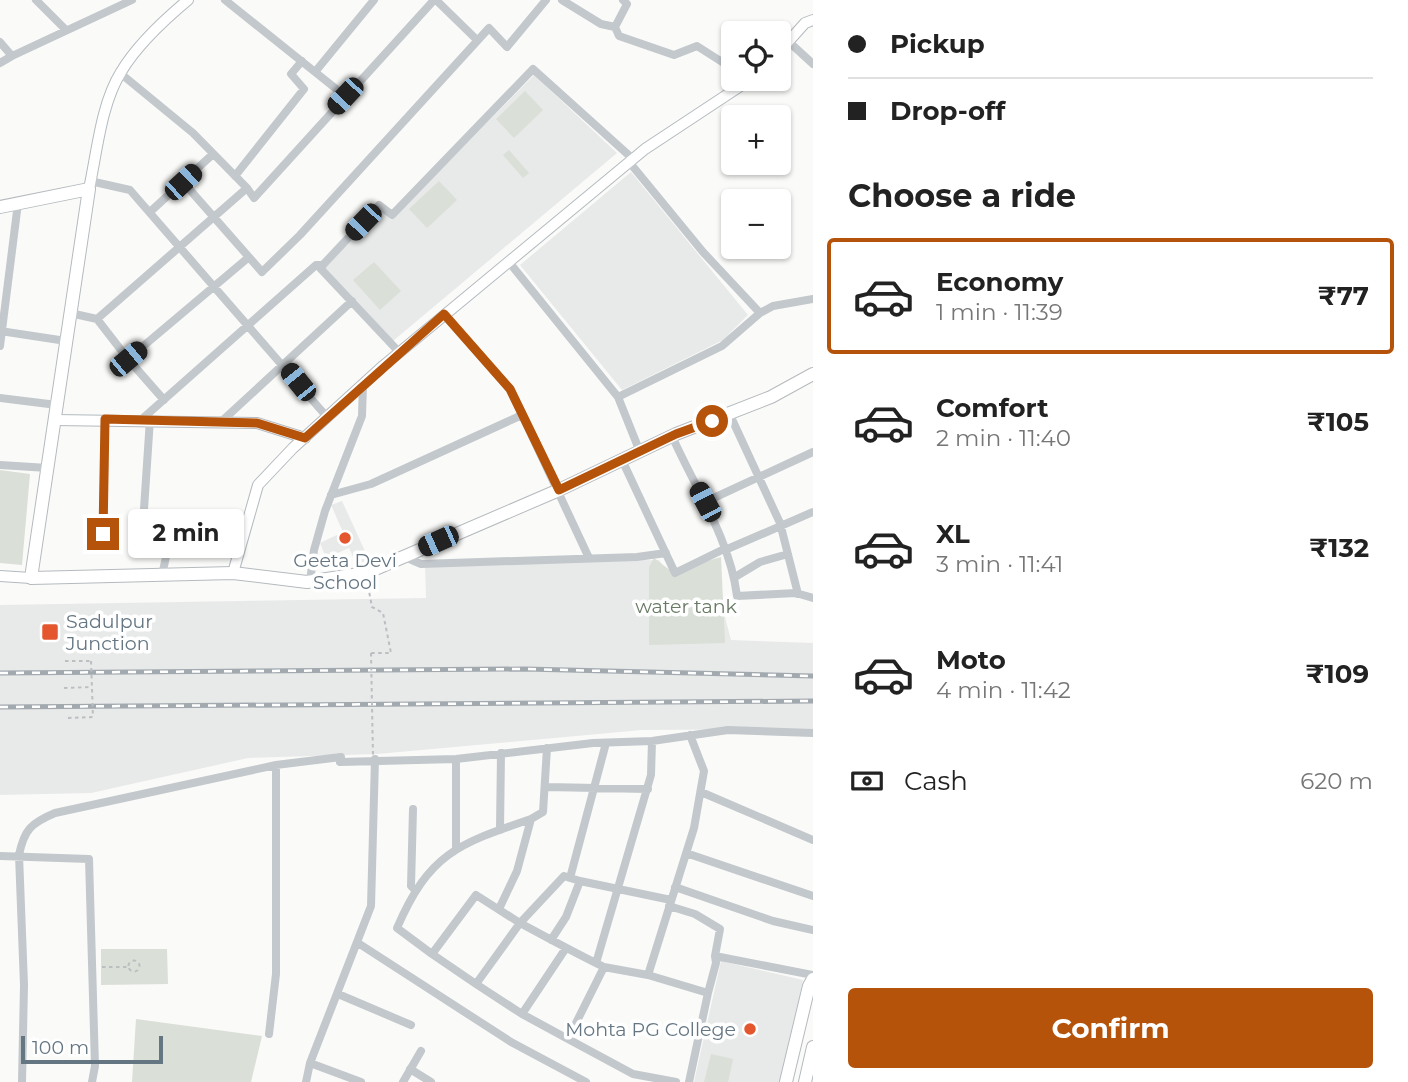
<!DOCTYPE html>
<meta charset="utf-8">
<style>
body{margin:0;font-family:Montserrat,sans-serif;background:#f6f6f6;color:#222;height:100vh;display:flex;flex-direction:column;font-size:26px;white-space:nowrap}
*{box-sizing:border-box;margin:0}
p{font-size:23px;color:#767676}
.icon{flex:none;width:38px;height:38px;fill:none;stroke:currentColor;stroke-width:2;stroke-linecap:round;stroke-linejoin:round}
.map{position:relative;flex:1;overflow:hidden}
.panel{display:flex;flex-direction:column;background:#fff;width:595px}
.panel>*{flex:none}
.guide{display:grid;align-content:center;height:154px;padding:0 35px;background:#fff}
.controls{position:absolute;left:721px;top:21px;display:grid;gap:14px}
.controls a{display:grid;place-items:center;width:70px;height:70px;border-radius:7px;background:#fff;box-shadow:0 2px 5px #0004;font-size:35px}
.scale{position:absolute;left:21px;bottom:18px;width:142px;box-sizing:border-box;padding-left:7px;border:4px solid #657683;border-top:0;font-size:19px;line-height:24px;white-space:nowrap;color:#657683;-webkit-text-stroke:5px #fff;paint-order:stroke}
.end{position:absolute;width:32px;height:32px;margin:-16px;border:9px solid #b45309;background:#fff;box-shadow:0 0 0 4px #fff}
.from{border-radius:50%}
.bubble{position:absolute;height:49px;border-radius:7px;background:#fff;box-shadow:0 2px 5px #0004;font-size:23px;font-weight:700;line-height:49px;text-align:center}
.car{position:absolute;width:21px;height:42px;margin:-21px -10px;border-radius:9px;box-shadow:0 0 5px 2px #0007;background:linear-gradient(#222 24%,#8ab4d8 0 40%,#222 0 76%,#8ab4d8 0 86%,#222 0)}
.guide b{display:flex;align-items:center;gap:24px;height:66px;font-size:26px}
.guide b+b{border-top:2px solid #e0e0e0}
.guide i{width:18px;height:18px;background:#222}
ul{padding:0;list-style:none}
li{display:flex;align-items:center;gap:21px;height:116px;margin:0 14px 10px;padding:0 21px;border:4px solid transparent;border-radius:7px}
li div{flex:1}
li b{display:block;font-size:26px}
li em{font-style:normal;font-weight:700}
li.current{border-color:#b45309}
li>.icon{width:63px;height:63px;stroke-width:1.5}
h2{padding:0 35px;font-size:32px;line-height:84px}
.pay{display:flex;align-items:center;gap:18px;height:77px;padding:0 35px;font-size:26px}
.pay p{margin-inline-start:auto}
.primary-button{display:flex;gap:14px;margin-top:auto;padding:14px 35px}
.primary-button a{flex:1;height:80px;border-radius:7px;background:#b45309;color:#fff;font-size:28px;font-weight:700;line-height:80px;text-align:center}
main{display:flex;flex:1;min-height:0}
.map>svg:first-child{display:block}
.built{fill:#e8e9e9}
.green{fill:#dadfd7}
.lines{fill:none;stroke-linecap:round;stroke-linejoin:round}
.secondary-casing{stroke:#b3babf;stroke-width:12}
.primary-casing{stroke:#b5babe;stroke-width:14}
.path{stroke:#bbbfc2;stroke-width:2;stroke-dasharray:3.5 3.5;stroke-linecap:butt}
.street{stroke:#c3c8cc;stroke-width:8}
.secondary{stroke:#fff;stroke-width:10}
.primary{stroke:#fff;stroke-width:12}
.rail-casing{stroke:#a2aab0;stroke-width:5}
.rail{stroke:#fff;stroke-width:2.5;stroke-dasharray:8;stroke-linecap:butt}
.path-bridge{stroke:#bbbfc2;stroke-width:2;stroke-dasharray:3.5 3.5;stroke-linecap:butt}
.route{stroke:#b45309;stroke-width:9}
.poi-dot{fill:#e4572e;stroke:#fff;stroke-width:2.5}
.labels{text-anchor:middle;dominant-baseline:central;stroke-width:7;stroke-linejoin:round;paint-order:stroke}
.poi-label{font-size:19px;fill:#657683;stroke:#fff}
.park-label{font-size:19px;fill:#687a64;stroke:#fff}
</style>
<main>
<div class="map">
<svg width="813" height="1082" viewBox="0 0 813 1082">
<rect width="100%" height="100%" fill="#fafaf8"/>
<path class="built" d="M534 75 617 153 393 341 325 268 378 209 391 220Z
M631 172 748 315 723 340 622 390 520 265Z
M342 501 370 562 358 568 349 548 326 558 320 543 343 532 331 505Z
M659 560 671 577 712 568 731 640 813 643V729L642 730 377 754 248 758 91 793 0 795V605L426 598 425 563Z
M721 961 803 980 782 1082H694Z"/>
<path class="green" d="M525 91 543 110 514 138 496 119Z
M509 150 529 173 523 178 503 155Z
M439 181 457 200 427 228 409 209Z
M374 262 401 291 380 310 353 280Z
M0 470 30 474 22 565 0 563Z
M721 557 725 643 649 645V567L654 558 671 571Z
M101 949H167L168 984 101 985Z
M136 1019 262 1036 251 1082H132Z
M711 1054 733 1059 728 1082H704Z"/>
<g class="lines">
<g class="secondary-casing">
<path id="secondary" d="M779 52 805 23 813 20
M89 189C97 152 101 104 121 72 137 45 164 20 188 0
M55 420 257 423 305 438
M233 573 258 485 293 448 383 366 645 149 751 79
M0 576 31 578"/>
</g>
<g class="primary-casing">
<path id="primary" d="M0 207 89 189 31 578 233 573 307 582 366 573 559 490 676 434 771 397 813 374
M786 1082 809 986 813 979
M805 1082 813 1047"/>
</g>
<path class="path" d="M368 586 372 607 383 613 391 653H371
M65 661H91
M64 688 92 687
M68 718 93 717
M128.5 966a5.5 5.5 0 1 1 11 0a5.5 5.5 0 1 1-11 0Z
M102 967H128"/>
<path class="street" d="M36 0 65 29
M225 0 345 96
M436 0 477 40
M562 0 601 24 615 27 619 36 674 55 697 46 733 69
M615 27 627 4 623 0
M788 41 813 64
M0 42 12 56 0 63
M12 56 132 0
M315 72 374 0
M120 73 193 133 247 188
M630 163 703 252 760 313 773 306 813 299
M235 176 304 89 291 74 302 61
M90 181 130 190 327 417
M183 182 262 272 300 235 489 28 507 47 546 0
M151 211 213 154
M509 262 618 397 640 452
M70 313 97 319 128 359 164 400
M444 314 510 389 589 558
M97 319 247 188 254 198 434 0
M0 331 66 341
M0 346 18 203
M399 352 320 268 379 205 392 215 533 69 633 159
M128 359 249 257
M618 397 722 346 760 313
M0 398 57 405
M730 415 780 523 798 594
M142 419 316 265H323
M150 419 142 539 168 548 162 575
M222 421 352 301
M672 436C695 488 730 539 737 596L796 593 813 598
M622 460 675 573 724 549
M0 465 48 468
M331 495 371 484 522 415
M705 502 813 452
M103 534 105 419
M725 550 813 512
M405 557 421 564 637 557 666 553
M735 577 760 562 788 554
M310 582 314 550 325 511 362 416 363 384
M546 787 648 789
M701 792 813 840
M413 809 411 886 414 889
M531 819 543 812 547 748
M500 830 501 753
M456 849V759
M686 853 813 896
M0 856 89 859 95 1066 92 1082
M570 878 606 743
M580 881 671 900
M675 887 773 921 813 930
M476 895 520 923 476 984 432 954Z
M669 906 695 914 720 929 715 956
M551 940 566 917 580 881 564 876 520 923C548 938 575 953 604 967
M358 943 511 1042 586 1082
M432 954 397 928C429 854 457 844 531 819L517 871 499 909
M596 963 651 775 652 741
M648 975 604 967 568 1039 633 1074 676 1082
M476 984 522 1014 566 948
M708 993 716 963 715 956 813 975
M338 994 411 1025
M522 1014 568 1039
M269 1034 276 974V765L341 757 340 762 456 759 593 743 652 741 728 730 813 733
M310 1063 361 1082
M410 1069 431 1082
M22 1082 24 985 19 855C24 830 31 823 55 813L276 765
M306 1082 310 1063 371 906 375 759
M403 1082 421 1051
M689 1082 708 993 648 975 694 828 704 771 690 735"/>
<use href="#secondary" class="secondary"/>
<use href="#primary" class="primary"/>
<g class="rail-casing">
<path id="rail" d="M0 673 525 669 813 676
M0 707 813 701"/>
</g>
<use href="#rail" class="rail"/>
<path class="path-bridge" d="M371 653 373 756
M91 661 93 717"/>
</g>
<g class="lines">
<path class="route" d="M103 534 105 419 257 423 305 438 444 314 510 389 559 490 676 434 712 421"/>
</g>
<g class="poi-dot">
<circle cx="345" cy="538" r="7"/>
<rect x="41" y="623" width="18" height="18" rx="3.5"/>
<circle cx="750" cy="1029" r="7"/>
</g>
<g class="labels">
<g class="poi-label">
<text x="345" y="560">Geeta Devi<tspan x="345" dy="22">School</tspan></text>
<text x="66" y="621" text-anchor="start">Sadulpur<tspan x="66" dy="22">Junction</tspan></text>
<text x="736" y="1029" text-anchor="end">Mohta PG College</text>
</g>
<g class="park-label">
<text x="686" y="606">water tank</text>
</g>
</g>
</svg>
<div class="controls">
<a><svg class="icon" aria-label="locate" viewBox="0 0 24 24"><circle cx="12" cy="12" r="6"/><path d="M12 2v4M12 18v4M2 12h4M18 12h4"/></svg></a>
<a>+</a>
<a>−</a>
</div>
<div class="scale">100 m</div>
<i class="end from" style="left:712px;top:421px"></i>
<i class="end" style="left:103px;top:534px"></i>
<div class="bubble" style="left:128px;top:509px;width:116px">2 min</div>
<i class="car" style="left:345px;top:96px;rotate:223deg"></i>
<i class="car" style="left:183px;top:182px;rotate:47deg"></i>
<i class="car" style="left:363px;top:222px;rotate:224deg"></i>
<i class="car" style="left:128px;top:359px;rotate:50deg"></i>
<i class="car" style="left:298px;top:382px;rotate:321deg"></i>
<i class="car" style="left:705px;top:502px;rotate:332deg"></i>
<i class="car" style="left:438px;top:541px;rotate:246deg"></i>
</div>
<section class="panel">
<div class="guide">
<b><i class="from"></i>Pickup</b>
<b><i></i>Drop-off</b>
</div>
<h2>Choose a ride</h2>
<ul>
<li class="current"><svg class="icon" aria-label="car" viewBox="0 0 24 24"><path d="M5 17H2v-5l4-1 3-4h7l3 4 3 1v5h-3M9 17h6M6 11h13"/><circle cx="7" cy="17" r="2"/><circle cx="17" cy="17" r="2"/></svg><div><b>Economy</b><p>1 min · 11:39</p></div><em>₹77</em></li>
<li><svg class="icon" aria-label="car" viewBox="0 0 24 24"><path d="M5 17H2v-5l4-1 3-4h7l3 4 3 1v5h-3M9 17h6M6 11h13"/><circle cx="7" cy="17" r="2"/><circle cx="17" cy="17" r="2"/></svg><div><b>Comfort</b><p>2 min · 11:40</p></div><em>₹105</em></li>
<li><svg class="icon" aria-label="car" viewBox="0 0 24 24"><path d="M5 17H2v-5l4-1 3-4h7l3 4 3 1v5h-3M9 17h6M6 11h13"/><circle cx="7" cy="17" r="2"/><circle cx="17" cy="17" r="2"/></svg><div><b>XL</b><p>3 min · 11:41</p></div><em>₹132</em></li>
<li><svg class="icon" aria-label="car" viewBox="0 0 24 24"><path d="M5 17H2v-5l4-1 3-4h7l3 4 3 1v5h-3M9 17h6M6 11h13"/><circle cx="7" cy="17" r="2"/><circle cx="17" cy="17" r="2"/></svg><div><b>Moto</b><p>4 min · 11:42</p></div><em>₹109</em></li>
</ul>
<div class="pay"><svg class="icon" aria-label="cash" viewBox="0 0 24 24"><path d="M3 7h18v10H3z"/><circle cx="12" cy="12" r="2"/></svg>Cash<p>620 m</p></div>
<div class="primary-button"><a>Confirm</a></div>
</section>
</main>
